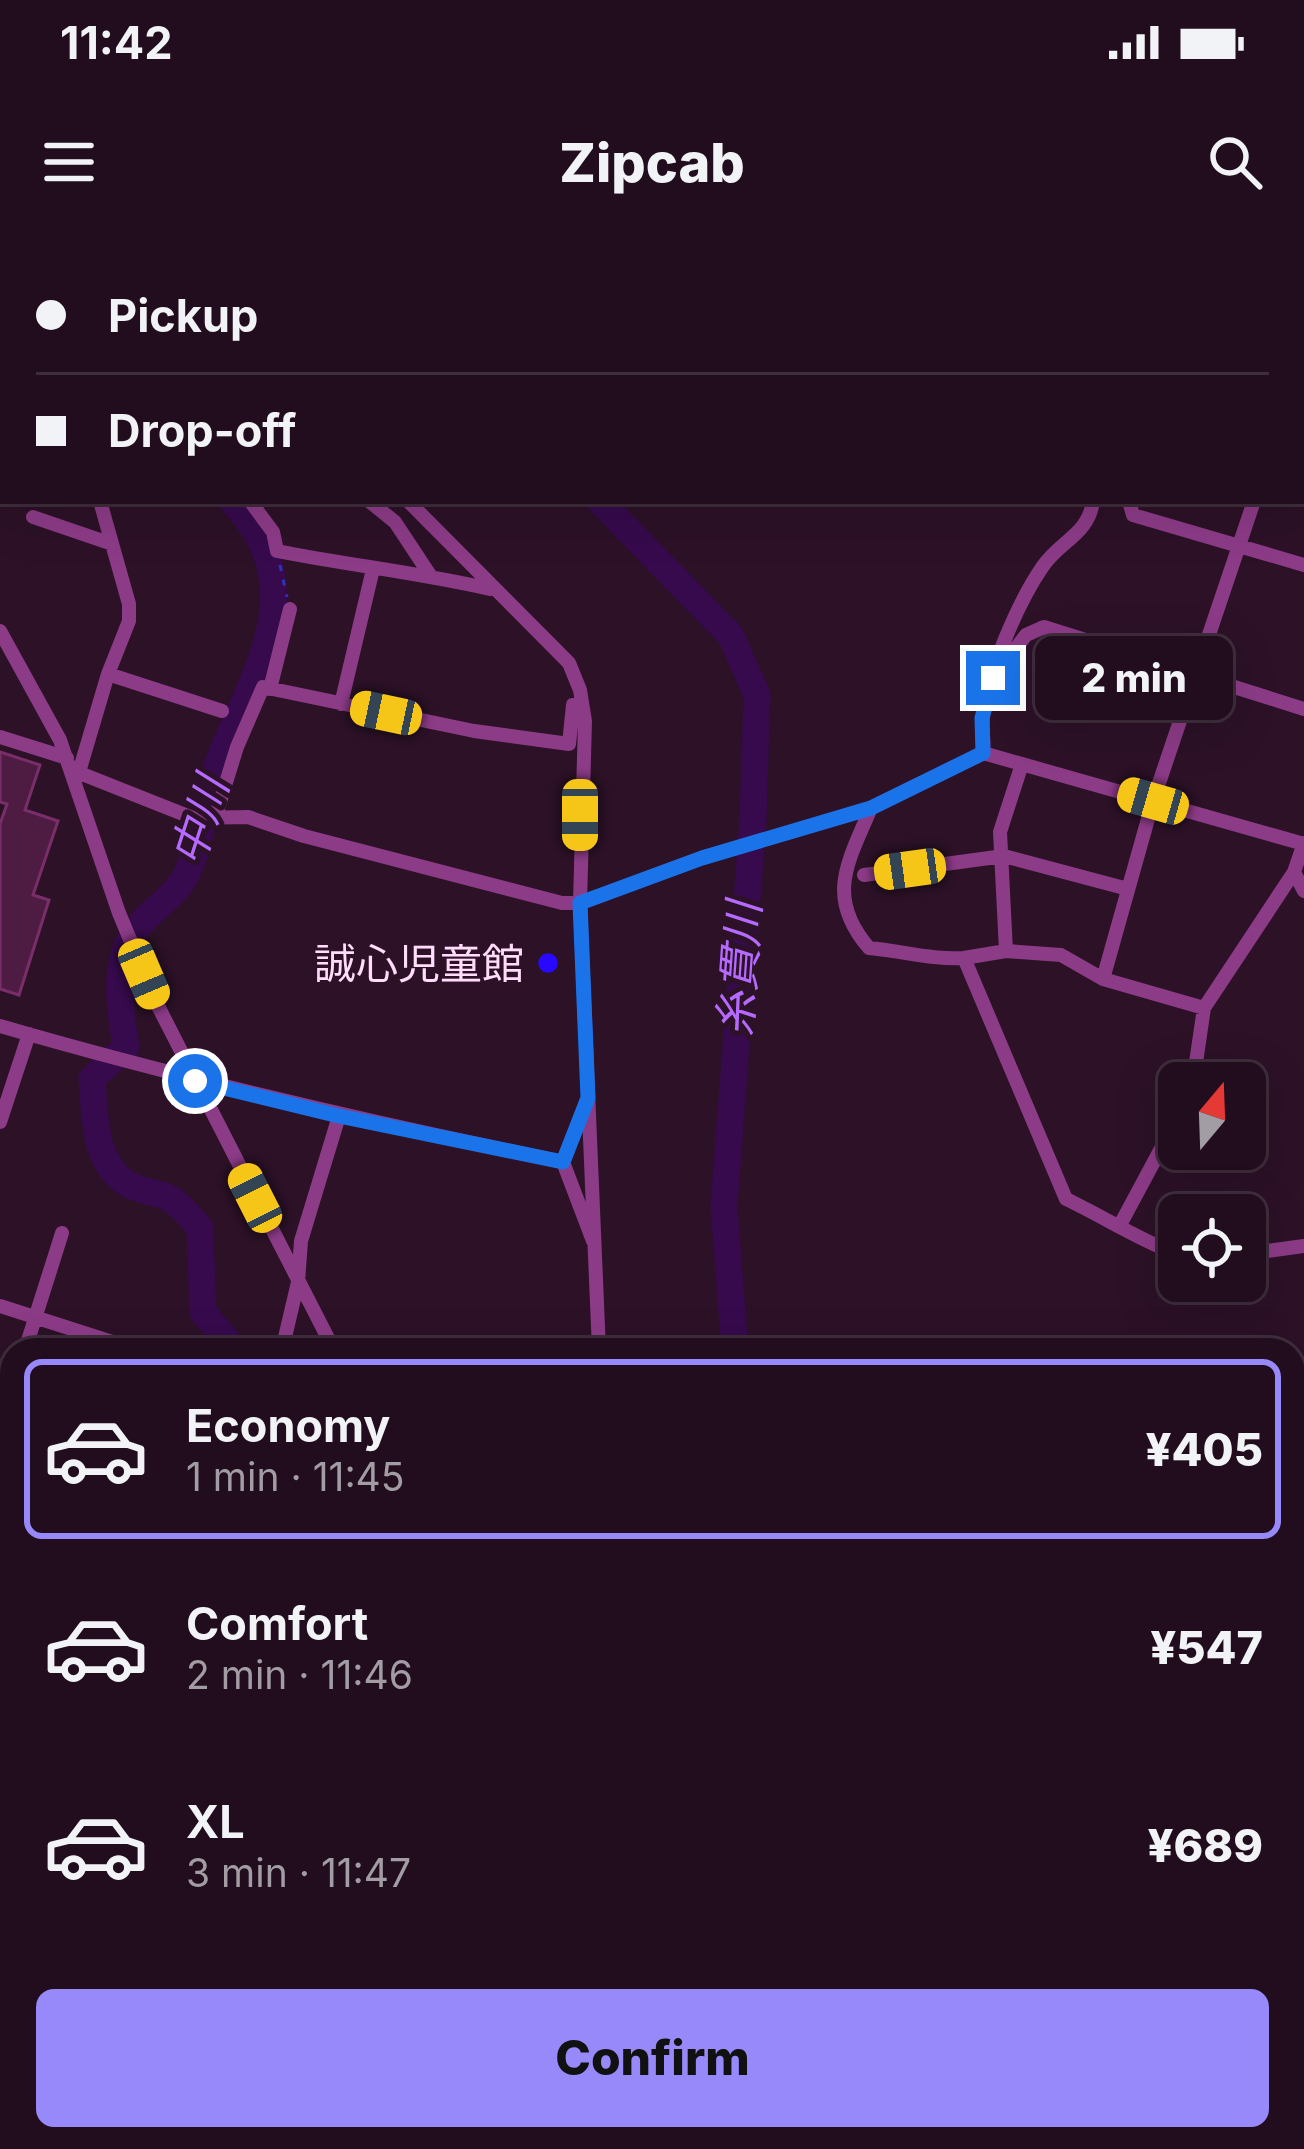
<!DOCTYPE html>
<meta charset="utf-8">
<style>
body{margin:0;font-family:Inter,"Noto Sans JP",sans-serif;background:#291626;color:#f1f3f6;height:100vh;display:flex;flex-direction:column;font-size:45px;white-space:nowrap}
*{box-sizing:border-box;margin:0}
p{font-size:39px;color:#a29ca4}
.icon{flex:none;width:66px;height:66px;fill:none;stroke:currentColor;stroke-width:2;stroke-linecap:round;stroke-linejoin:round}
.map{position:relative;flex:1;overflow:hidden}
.side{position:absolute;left:0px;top:1098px;width:1305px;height:813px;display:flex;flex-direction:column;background:#210d1d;border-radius:36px 36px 0 0;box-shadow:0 12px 48px #0002,0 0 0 3px #3e2d3b}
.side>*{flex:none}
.top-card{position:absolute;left:0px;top:0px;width:1305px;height:264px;box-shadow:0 12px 48px #0002,0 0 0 3px #3e2d3b;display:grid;align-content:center;height:264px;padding:0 36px;background:#210d1d}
.needle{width:78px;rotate:19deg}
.tools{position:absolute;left:1158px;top:822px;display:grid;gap:24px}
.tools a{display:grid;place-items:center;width:108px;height:108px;border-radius:18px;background:#210d1d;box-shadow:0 12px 48px #0002,0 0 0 3px #3e2d3b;font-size:60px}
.end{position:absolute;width:54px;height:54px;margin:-27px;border:15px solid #1a73e8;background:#fff;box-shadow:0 0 0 6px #fff}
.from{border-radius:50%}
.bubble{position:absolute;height:84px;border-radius:18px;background:#210d1d;box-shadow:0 12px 48px #0002,0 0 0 3px #3e2d3b;font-size:39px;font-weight:800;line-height:84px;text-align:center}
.car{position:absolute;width:36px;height:72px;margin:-36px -18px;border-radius:15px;box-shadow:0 0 9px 3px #0007;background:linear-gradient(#f5c518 24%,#345 0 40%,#f5c518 0 76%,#345 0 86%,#f5c518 0)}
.top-card b{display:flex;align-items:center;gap:42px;height:114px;font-size:45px}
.top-card b+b{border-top:3px solid #3e2d3b}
.top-card i{width:30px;height:30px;background:#f1f3f6}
ul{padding:21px 0 0;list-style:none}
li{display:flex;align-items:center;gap:36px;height:180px;margin:0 24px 18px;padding:0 12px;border:6px solid transparent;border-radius:18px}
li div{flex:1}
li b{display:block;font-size:45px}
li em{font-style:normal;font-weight:800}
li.selected{border-color:#9789fa}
li>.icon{width:108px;height:108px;stroke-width:1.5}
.cta{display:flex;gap:24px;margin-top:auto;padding:24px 36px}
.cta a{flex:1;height:138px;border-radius:18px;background:#9789fa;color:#111;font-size:48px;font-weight:800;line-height:138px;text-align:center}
.status{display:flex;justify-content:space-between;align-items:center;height:84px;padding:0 60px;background:#210d1d;direction:ltr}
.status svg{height:33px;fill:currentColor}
header{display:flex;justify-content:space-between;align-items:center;height:156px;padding:0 36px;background:#210d1d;font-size:54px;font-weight:800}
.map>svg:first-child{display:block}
.green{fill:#141436}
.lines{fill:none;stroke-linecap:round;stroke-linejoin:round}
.river{stroke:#360a4c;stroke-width:27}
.building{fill:#4e1c42;stroke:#7a2e69;stroke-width:3}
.path{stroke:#2e32c1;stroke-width:3;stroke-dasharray:6 9;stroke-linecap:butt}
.service{stroke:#8c3b87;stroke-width:8}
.minor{stroke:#8c3b87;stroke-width:14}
.tertiary{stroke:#8c3b87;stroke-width:16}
.route{stroke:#1a73e8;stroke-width:15}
.poi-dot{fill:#2808ff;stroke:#2c1127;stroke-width:4.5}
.labels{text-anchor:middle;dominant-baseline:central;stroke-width:10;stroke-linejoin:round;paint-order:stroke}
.poi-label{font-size:42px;fill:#ffdcfa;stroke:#2c1127;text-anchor:end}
.water-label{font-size:45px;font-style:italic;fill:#b46aff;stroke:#2c1127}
</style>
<div class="status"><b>11:42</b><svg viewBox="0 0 49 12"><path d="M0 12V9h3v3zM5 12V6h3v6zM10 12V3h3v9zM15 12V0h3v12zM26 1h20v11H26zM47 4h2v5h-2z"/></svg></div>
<header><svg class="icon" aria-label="menu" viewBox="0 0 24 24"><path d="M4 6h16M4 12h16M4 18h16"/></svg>Zipcab<svg class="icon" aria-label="search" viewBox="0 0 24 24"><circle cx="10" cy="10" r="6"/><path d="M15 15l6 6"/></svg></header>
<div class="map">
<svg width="1304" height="1909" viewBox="0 0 1304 1909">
<rect width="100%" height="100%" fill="#2c1127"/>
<path class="green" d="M806 0H1019L805 3Z"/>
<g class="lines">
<path class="river" d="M27 0 34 3
M477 0 478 3
M232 261C318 352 249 437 215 531 202 565 202 605 185 637 173 659 148 671 135 691 112 726 120 769 126 807L92 839C95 875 93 923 128 944 140 951 152 952 165 956 178 961 190 977 200 988L203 1072 235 1110
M600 261 731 396 757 455 753 579 724 966 735 1110
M1293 1224 1304 1226
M325 1899 334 1909"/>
</g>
<path class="building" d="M0 512 40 525 25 570 58 581 33 655 49 660 19 755 0 749V584L7 564 0 562Z"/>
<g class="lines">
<path class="path" d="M280 325 287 357
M0 1632 12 1634
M352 1899 368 1909
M291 1909 292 1899
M417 1909 419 1899"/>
<path class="service" d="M784 1909 788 1899"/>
<path class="minor" d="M337 0V3
M523 0 524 3
M611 0 612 3
M1178 0V3
M203 3V0
M784 3 785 0
M1056 3 1057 0
M1302 114 1304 112
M0 163 3 165
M1302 205 1304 206
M250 261 273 292 277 311C348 325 420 333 490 349
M369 261 395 282 430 335
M408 261 569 423 580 450 585 481 580 663 599 1110
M1129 261 1133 275 1304 325
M33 277 112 304
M0 391 60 500 119 673 157 764 334 1110
M108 434 222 471
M993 438 1026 395 1044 387 1304 469
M270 449 290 369
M341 464 373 329
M0 497 67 518
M983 513C985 501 981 488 983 476 988 432 1018 362 1043 326 1060 301 1089 294 1093 261
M72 530 193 578 248 577 304 596 562 663H580L702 618 871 568 983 513 1304 604
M79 532 108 434 129 381V364L100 261
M871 568C848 622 825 657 869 708 902 711 933 720 964 718L1066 959C1104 977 1139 1000 1179 1015
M215 578 237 507 263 447 474 491 569 504 573 465 582 464
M1294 632 1304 651
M864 635 1004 616 1128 649
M1006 711 1061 715 1103 739
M964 718 1006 711 1000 592 1022 524
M1204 768 1103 739 1153 561 1254 261
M0 786C186 840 373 883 563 922L586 863
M1193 843 1204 768 1294 632 1304 603
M0 882 29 794
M563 922 593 1001
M1120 985 1179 875
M1245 1014 1304 1006
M0 1066 137 1110
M25 1110 62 993
M282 1110 298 1042 301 1001 339 876
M304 1110 329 1103
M9 1160 12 1149
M1293 1435 1304 1439
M1293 1683 1304 1689
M140 1899 172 1909
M798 1899 803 1909
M831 1899 868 1909
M87 1909 94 1899"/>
<path class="tertiary" d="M1279 0 1281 3
M1302 35 1304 38
M0 1351 12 1354
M1293 1815 1304 1820"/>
</g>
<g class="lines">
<path class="route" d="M195 841 339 876 563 922 588 858 580 663 702 618 871 568 983 513 982 478 993 438"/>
</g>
<circle class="poi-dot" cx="548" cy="723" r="12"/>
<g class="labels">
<g class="poi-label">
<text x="524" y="723">誠心児童館</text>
</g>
<g class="water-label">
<text transform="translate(199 581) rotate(-72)">中川</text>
<text transform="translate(739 729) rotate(-86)">糸貫川</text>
</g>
</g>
</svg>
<div class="tools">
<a><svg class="needle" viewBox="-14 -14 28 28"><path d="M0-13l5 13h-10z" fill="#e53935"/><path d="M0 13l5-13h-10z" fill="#a29ca4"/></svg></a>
<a><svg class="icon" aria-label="locate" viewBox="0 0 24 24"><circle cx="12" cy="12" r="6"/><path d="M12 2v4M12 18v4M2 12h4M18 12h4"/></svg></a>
</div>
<i class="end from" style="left:195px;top:841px"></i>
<i class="end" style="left:993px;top:438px"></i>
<div class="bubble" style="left:1035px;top:396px;width:198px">2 min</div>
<i class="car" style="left:386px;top:473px;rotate:282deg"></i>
<i class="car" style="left:1153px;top:561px;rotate:286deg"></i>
<i class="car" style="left:580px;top:575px;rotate:180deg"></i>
<i class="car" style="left:910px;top:629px;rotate:262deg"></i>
<i class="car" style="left:144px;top:734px;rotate:157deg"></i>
<i class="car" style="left:255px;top:958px;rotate:333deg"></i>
<div class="top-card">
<b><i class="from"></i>Pickup</b>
<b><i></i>Drop-off</b>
</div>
<section class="side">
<ul>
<li class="selected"><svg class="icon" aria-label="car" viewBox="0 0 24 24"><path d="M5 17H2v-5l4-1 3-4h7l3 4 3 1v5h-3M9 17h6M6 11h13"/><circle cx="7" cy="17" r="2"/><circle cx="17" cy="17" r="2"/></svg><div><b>Economy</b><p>1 min · 11:45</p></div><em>¥405</em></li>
<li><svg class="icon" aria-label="car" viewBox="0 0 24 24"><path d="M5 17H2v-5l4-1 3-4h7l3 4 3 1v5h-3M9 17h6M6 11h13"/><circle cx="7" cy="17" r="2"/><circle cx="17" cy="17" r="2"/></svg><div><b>Comfort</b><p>2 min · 11:46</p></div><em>¥547</em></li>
<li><svg class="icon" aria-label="car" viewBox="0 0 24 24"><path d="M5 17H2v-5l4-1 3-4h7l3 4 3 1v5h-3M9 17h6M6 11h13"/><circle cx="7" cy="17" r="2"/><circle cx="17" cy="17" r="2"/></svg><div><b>XL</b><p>3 min · 11:47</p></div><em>¥689</em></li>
</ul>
<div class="cta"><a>Confirm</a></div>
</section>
</div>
